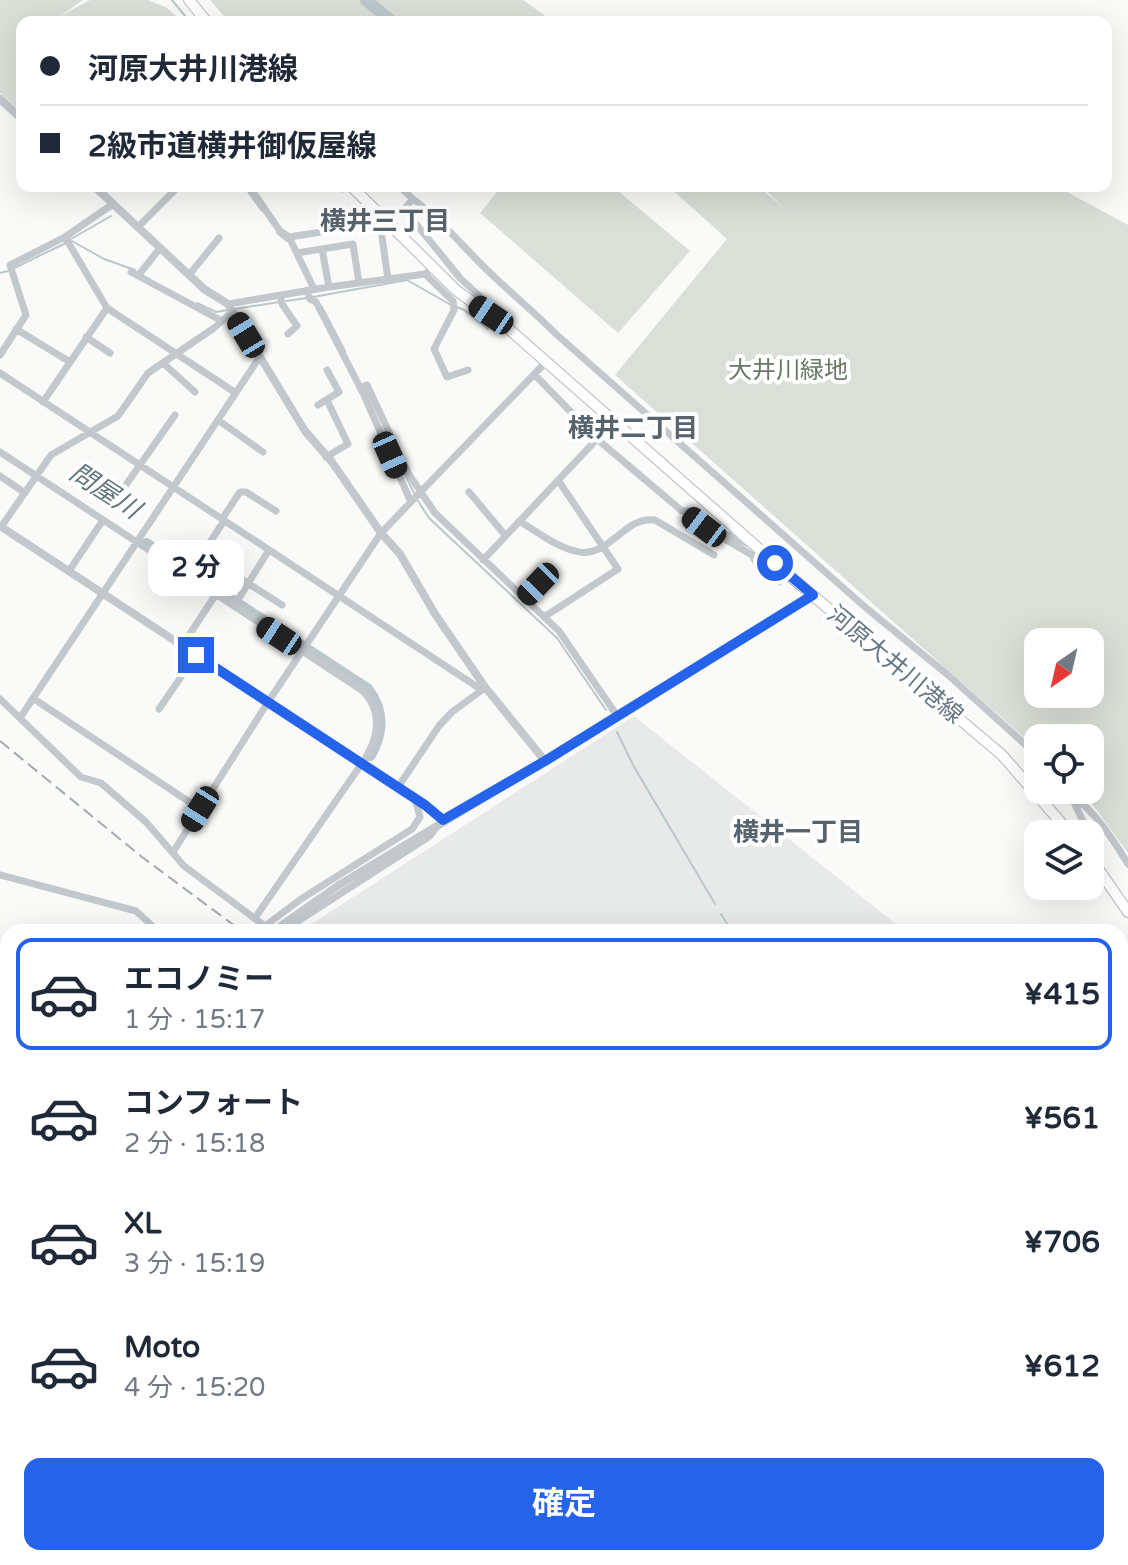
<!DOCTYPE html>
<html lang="ja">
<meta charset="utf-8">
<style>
body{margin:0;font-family:"Varela Round","Noto Sans JP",sans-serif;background:#f6f6f7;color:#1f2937;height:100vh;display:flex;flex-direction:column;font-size:30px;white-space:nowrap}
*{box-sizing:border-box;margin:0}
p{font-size:26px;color:#747a83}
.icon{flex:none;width:44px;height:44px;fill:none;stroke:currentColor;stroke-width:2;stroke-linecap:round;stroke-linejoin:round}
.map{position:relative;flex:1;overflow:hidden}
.drawer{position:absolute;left:0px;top:924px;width:1128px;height:642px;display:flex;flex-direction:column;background:#fff;border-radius:24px 24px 0 0;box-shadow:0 8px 32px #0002}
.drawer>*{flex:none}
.banner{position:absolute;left:16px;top:16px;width:1096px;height:176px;border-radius:16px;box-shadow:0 8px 32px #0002;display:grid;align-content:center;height:176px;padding:0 24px;background:#fff}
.needle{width:52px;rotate:214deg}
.buttons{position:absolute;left:1024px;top:628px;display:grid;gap:16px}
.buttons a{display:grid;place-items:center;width:80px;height:80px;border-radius:16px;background:#fff;box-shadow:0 8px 32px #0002;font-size:40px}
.end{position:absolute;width:36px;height:36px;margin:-18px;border:10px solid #2563eb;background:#fff;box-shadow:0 0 0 4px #fff}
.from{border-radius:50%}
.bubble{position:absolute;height:56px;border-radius:16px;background:#fff;box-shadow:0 8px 32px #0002;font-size:26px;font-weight:700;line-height:56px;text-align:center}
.car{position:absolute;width:24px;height:48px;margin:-24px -12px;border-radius:10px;box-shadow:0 0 6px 2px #0007;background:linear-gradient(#222 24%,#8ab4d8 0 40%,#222 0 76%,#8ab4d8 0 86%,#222 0)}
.banner b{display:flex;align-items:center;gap:28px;height:76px;font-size:30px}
.banner b+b{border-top:2px solid #e0e1e3}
.banner i{width:20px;height:20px;background:#1f2937}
ul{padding:14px 0 0;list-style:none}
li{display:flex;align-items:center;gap:24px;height:112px;margin:0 16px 12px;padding:0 8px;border:4px solid transparent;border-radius:16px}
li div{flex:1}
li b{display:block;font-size:30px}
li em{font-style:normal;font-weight:700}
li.selected{border-color:#2563eb}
li>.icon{width:72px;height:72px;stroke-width:1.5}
.action{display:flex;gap:16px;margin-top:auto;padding:16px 24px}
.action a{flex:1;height:92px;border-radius:16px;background:#2563eb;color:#fff;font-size:32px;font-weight:700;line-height:92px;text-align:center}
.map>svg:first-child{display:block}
.built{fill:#e8e9e9}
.green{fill:#dadfd7;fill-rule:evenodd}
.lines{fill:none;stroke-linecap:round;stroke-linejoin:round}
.stream{stroke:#bbc7cb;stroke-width:2}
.river{stroke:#bbc7cb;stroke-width:12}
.secondary-casing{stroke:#b3babf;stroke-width:12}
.primary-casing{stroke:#b5babe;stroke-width:13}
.minor{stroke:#c3c8cc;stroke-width:7}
.tertiary{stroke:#c3c8cc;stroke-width:8}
.secondary{stroke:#fff;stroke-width:10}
.primary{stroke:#fff;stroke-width:11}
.rail{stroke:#a2aab0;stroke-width:2;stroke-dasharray:12 6;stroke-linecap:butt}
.tertiary-bridge{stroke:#c3c8cc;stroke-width:8}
.route{stroke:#2563eb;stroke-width:10}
.labels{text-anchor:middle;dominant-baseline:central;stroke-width:8;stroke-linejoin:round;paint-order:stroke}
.park-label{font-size:24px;fill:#687a64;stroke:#fff}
.street-label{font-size:24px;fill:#657683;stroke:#fff}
.neighbourhood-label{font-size:26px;font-weight:bold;fill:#57646e;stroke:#fff}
.water-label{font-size:26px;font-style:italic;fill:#60757c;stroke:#fff}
</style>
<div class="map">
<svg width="1128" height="1565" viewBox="0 0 1128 1565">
<rect width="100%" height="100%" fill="#fafaf8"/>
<path class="built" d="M634 716 906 932H299Z
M1128 1095V1208L1120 1212V1099Z
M1128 1261V1565H572L560 1558H1120V1263Z"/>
<path class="green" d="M0 0H83L59 17 90 0H148L167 8 183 22H22V110L20 111 0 93Z
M210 0H523L544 15 538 22H480L473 18 470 22H229Z
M502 186H612L690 251 618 333 480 213Z
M668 186H758L787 211 761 186H1056L1128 225V853L1082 790H1090V738H1038V750L615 375 727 239ZM1038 642H1090V694H1038Z"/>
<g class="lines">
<path class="stream" d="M172 0 190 22
M244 186 262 211
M277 233 287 241
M71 239 111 216
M72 241 104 259 135 270
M14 268 66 243
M0 273 8 271
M313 297 407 280 451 305
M286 301 307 298
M197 303 216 312 228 310
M322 307 345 351
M457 307 464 310 488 329
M234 309 279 302
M384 433 415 495
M418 501 429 518 557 638 606 710
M617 732 633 765 715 904
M721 914 732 932
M269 1558 275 1565
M1052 1558 1055 1565"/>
<path class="river" d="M366 0 393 22
M146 544 367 689C384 711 383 732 370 755
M393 1565 395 1558"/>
<g class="secondary-casing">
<path id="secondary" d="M189 0 207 22
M351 186 456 290 510 330 791 577 1002 755 1071 834
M1090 857 1128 912"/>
</g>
<g class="primary-casing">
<path id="primary" d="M0 1100 8 1108
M0 1262 8 1251
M525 1558 532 1565"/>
</g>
<path class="minor" d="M249 186 280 231 289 237 314 289
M331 186 342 189
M399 186 413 199
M138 227 179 186
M65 237 107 308 236 393
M289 237 380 223 388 279
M322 249 329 287
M297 253 353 244 359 283
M131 272 222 321
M425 274 453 301 454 310 434 349 447 377 468 370
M189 275 219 238
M138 276 160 248
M307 290 310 299 316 302 364 395 410 500
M280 295 282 304 297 326 288 334
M228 304 329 287 425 274 434 268
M491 315 490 306 460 278 404 209 413 199C440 219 459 242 482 265 506 289 532 310 556 334L865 607 948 675 1038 756
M16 329 70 362
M86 337 110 353
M0 355 26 315 10 265 65 237 113 204
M163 363 195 392
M0 373 482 690 485 687
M534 374 597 439 682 511H692L721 532 749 544
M360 388 367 385 408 473 435 513 559 631 618 717
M43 402 107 308
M318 405 339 392 327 370
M218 420 263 452
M0 452 363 691C381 710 379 731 369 753L255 918
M326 457 348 444 327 400
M0 476 25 493
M84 477 116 499 175 415
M469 492 505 535
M683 511 704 527 752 555 759 568 779 582
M222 519 240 492H246L276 511
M519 521C536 531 555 546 575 551 608 561 624 515 655 520L714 555
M1 527 51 455 118 416 148 373 214 328 232 312
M202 554 282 605
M483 560 597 439
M69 571 103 520
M188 575 224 521
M524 599 552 570
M234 606 269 550
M544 617 618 569 558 480
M182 646 216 594
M0 699 81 777 101 783 146 822 184 866 273 932
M34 699 200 809
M159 709 196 655
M20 718 259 358
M398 787 439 726 452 712 482 690
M1070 794C1096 812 1112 838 1128 864
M1071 796 1089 834
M1090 836 1094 843 1090 847
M173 852 268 702 381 533 546 362
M0 875 136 911 159 932
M265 926 301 899 412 829 420 817 415 799
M281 932 430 836 436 828
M0 954 8 959
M0 1053 8 1044
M0 1091 8 1083
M0 1191 8 1200
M0 1231 8 1237
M0 1484 8 1477
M0 1503 8 1515
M36 1558 40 1565
M95 1558 99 1565
M146 1558 154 1565
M216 1558 225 1565
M374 1558 379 1565
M199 1565 204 1558
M428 1565 435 1558"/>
<path class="tertiary" d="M0 99 22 119
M94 186 204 289 228 304 305 431 332 462 381 533 400 554 435 614 485 687 545 761
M0 526 425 805 443 820
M339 885 618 717 813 595
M293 1558 299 1565
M452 1565 454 1558
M531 1565H558"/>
<use href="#secondary" class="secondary"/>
<use href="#primary" class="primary"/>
<path class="rail" d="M0 741 142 857 243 932
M1120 1227 1128 1224
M1120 1251 1128 1248"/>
<path class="tertiary-bridge" d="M272 932 339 885"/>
</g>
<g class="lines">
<path class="route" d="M196 655 425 805 443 820 545 761 813 595 775 563"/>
</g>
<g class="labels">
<g class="park-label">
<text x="788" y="370">大井川緑地</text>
</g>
<g class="street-label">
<text transform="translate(895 665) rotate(40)">河原大井川港線</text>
</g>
<g class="neighbourhood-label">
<text x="385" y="221">横井三丁目</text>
<text x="633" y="428">横井二丁目</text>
<text x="798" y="832">横井一丁目</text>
</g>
<g class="water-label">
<text transform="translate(105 491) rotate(33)">問屋川</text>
</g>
</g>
</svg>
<div class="buttons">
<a><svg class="needle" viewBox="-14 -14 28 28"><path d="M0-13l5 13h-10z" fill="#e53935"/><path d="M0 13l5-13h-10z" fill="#747a83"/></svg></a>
<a><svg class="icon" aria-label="locate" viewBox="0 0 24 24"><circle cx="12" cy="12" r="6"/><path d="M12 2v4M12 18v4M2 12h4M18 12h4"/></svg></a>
<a><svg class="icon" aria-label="layers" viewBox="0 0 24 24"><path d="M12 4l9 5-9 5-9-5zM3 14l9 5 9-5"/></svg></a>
</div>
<i class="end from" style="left:775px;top:563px"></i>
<i class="end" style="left:196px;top:655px"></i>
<div class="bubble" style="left:148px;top:540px;width:96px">2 分</div>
<i class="car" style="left:491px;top:315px;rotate:304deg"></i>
<i class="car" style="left:246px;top:335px;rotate:329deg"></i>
<i class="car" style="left:390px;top:455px;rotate:156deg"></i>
<i class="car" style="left:704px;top:527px;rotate:307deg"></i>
<i class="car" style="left:538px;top:584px;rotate:224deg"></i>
<i class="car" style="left:279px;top:636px;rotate:303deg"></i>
<i class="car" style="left:200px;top:809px;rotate:212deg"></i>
<div class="banner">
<b><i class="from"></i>河原大井川港線</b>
<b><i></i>2級市道横井御仮屋線</b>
</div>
<section class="drawer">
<ul>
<li class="selected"><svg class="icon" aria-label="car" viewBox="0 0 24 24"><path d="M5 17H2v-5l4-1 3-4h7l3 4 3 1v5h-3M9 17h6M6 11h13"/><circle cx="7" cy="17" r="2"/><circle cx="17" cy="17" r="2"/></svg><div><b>エコノミー</b><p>1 分 · 15:17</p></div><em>¥415</em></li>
<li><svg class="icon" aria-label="car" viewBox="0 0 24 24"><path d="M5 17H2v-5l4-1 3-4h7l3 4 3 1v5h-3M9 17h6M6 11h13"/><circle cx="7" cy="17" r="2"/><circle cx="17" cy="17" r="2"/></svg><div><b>コンフォート</b><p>2 分 · 15:18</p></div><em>¥561</em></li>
<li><svg class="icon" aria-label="car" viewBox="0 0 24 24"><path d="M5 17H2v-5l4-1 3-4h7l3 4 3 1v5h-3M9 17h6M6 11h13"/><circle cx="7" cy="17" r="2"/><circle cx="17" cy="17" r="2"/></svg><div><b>XL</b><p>3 分 · 15:19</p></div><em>¥706</em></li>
<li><svg class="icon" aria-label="car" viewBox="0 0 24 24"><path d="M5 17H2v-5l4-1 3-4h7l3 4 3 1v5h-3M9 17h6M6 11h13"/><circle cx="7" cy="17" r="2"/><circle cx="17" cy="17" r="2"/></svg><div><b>Moto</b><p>4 分 · 15:20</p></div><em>¥612</em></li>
</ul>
<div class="action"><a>確定</a></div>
</section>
</div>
